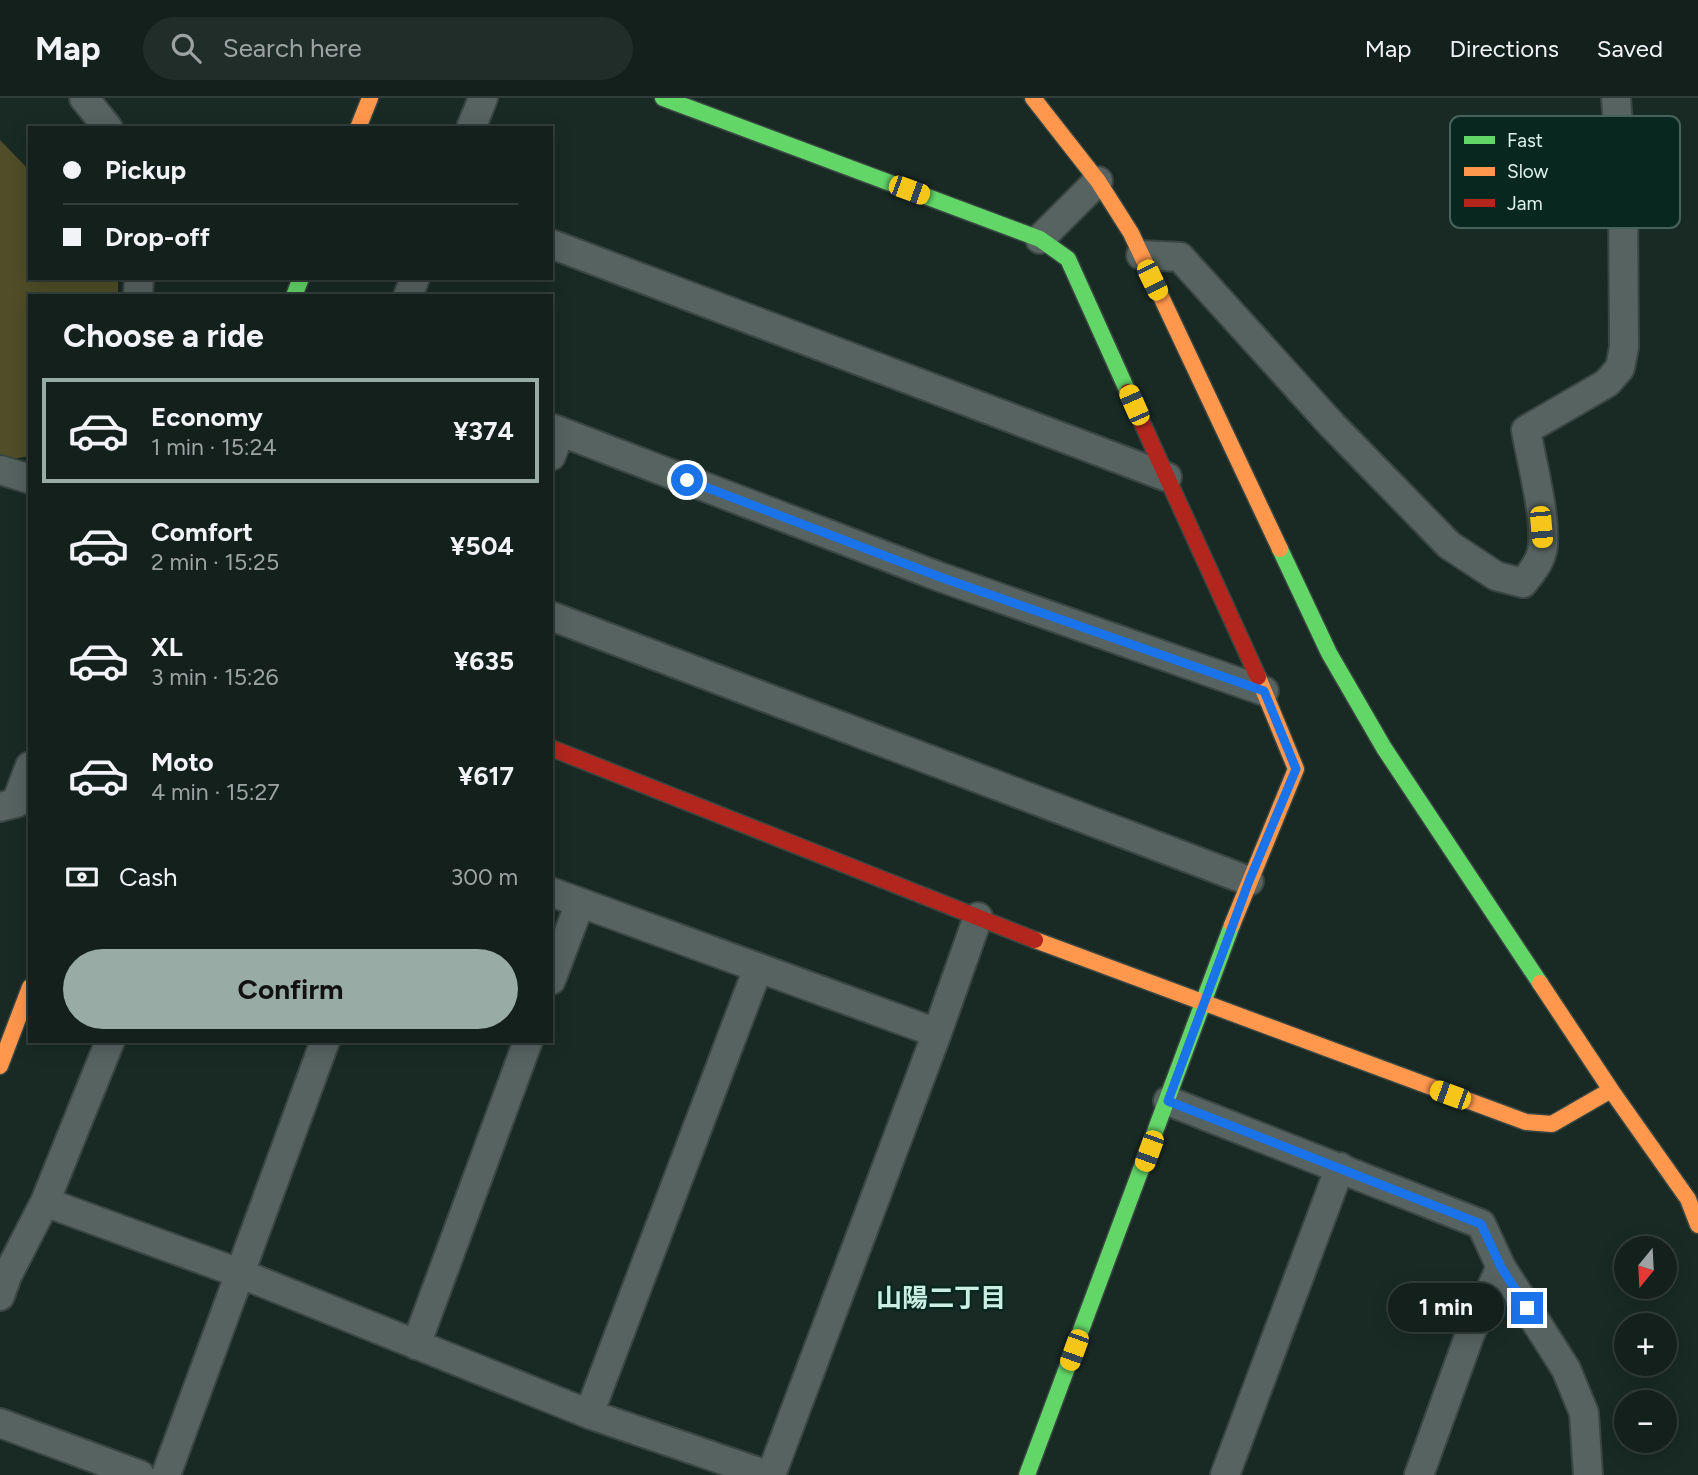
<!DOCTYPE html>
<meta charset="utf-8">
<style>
body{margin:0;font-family:Figtree,"Noto Sans JP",sans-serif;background:#202d29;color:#f1f3f6;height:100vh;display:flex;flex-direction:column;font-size:26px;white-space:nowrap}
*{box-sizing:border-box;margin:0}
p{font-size:23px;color:#9da3a3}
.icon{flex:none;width:38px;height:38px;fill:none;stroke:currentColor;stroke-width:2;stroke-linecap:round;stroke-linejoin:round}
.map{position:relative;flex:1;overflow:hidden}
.drawer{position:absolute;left:28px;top:196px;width:525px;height:749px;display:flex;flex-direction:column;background:#13201c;border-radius:0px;box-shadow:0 4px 18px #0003,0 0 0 2px #323e3b}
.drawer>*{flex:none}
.guide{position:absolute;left:28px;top:28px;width:525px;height:154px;border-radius:0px;box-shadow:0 4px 18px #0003,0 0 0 2px #323e3b;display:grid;align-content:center;height:154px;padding:0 35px;background:#13201c}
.needle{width:46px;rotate:198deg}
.tools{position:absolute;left:1614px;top:1138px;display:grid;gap:14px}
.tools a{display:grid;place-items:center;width:63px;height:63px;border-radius:50%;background:#13201c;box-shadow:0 4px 18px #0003,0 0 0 2px #323e3b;font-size:35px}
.end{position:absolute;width:32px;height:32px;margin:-16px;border:9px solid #1a73e8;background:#fff;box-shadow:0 0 0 4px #fff}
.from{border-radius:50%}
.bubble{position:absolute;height:49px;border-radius:24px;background:#13201c;box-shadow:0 4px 18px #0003,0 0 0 2px #323e3b;font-size:23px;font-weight:700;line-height:49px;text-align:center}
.car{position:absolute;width:21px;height:42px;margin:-21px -10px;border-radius:9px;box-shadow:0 0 5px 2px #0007;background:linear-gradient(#f5c518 24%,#345 0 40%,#f5c518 0 76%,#345 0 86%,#f5c518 0)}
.guide b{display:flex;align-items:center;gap:24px;height:66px;font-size:26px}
.guide b+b{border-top:2px solid #323e3b}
.guide i{width:18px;height:18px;background:#f1f3f6}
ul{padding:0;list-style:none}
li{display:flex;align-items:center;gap:21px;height:105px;margin:0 14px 10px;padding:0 21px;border:4px solid transparent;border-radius:0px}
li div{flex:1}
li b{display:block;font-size:26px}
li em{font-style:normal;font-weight:700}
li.on{border-color:#99aba5}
li>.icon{width:63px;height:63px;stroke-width:1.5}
h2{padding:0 35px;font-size:32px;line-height:84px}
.pay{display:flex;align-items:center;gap:18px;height:77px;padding:0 35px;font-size:26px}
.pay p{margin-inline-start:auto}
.primary-button{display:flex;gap:14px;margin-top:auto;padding:14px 35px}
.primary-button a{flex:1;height:80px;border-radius:42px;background:#99aba5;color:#111;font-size:28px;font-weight:700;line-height:80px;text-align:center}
header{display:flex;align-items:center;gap:42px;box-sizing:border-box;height:98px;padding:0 35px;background:#13201c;border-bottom:2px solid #323e3b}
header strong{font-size:33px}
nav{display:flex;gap:38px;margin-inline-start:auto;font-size:24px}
.search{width:490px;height:63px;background:#202d29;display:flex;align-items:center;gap:18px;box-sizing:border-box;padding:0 24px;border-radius:38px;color:#9da3a3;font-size:26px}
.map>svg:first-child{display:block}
.green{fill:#4f4e28}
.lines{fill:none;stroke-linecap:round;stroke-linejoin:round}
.street-casing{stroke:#394642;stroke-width:32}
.fast-casing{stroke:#394642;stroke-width:19}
.slow-casing{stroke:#394642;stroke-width:19}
.jam-casing{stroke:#394642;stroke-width:19}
.street{stroke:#566360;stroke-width:28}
.fast{stroke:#63d668;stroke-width:16}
.slow{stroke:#ff974d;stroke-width:16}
.jam{stroke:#b3261e;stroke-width:16}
.route{stroke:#1a73e8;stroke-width:9}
.labels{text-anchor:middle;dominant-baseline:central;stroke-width:5;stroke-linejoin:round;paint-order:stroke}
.neighbourhood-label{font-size:26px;font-weight:bold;fill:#caeee2;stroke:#07271f}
.key{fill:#07271f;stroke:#48635c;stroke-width:2}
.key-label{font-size:19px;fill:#def0ea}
</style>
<header>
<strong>Map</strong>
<div class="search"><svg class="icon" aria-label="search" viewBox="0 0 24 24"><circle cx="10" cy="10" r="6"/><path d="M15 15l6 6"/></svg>Search here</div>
<nav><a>Map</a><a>Directions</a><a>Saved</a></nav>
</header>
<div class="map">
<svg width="1698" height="1377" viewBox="0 0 1698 1377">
<rect width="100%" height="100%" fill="#192a25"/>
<path class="green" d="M0 42 30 73V180H118V198H30V358L7 362 0 360Z"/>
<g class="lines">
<g class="street-casing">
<path id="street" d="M84 0 108 30
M471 30 483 0
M1040 141 1098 83
M551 146 1167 379
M1141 157 1180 159 1332 327 1449 447 1496 478 1523 485C1532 474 1542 462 1543 447 1545 413 1532 366 1526 332L1607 285 1620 270 1624 249 1623 95 1616 0
M138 198 139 180
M408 198 415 180
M551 330 940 479 1264 593
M551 358 560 334
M0 372 30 381
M551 518 1249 783
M0 709 16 705 30 668
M551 794 937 935
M551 882 580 805
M110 943 45 1104 239 1175 589 1316 767 1377
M1168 1003 1481 1126 1501 1169 1566 1271 1584 1315 1588 1377
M0 1198 7 1178 45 1104
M416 1247 528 943
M589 1316 758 870
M0 1325 140 1377
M166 1377 325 943
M771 1377 937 935 978 819
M1225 1377 1340 1069
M1419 1377 1470 1236 1501 1169"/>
</g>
<g class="fast-casing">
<path id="fast" d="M663 0 1040 141 1068 161 1128 294
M294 198 301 180
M1280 451 1329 555 1384 650 1540 885
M1027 1377 1232 827"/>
</g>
<g class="slow-casing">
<path id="slow" d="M1033 0 1098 83 1131 135 1280 451
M358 30 370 0
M1232 827 1296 671 1258 579
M1035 842 1526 1024 1552 1026 1611 992
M1540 885 1611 992 1688 1101 1698 1127
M0 968 30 889"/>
</g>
<g class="jam-casing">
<path id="jam" d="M1128 294 1258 579
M551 650 1035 842"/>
</g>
<use href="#street" class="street"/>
<use href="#fast" class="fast"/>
<use href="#slow" class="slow"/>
<use href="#jam" class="jam"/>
</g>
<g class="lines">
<path class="route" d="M687 382 940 479 1264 593 1296 671 1249 783 1168 1003 1481 1126 1501 1169 1527 1210"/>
</g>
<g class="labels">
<g class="neighbourhood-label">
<text x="941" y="1200">山陽二丁目</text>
</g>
</g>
<rect x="1450" y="18" width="230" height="112" rx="10" class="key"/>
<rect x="1464" y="38" width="31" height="8" fill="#63d668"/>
<rect x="1464" y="69" width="31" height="9" fill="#ff974d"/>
<rect x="1464" y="101" width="31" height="8" fill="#b3261e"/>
<g class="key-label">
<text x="1507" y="49">Fast</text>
<text x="1507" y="80">Slow</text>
<text x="1507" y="112">Jam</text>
</g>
</svg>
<div class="tools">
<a><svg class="needle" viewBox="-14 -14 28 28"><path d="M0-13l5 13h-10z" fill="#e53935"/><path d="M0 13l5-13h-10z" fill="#9da3a3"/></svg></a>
<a>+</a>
<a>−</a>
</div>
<i class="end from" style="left:687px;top:382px"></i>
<i class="end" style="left:1527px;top:1210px"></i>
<div class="bubble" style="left:1388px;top:1185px;width:116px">1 min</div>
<i class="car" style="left:909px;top:92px;rotate:110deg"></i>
<i class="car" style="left:1152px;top:182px;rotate:154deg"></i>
<i class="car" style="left:1134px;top:307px;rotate:336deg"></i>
<i class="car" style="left:1541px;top:429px;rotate:175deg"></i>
<i class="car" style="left:1450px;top:997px;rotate:290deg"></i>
<i class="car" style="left:1149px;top:1053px;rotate:200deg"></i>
<i class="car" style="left:1074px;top:1252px;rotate:200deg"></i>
<div class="guide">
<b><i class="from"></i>Pickup</b>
<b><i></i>Drop-off</b>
</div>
<section class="drawer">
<h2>Choose a ride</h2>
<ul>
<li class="on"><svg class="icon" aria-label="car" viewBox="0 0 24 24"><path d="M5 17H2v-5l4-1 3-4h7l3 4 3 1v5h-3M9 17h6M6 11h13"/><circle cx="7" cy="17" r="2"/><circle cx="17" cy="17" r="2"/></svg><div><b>Economy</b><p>1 min · 15:24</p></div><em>¥374</em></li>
<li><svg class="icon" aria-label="car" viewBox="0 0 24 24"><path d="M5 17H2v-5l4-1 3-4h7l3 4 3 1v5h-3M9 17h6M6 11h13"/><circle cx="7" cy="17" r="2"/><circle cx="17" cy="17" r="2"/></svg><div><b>Comfort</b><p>2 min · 15:25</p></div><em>¥504</em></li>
<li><svg class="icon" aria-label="car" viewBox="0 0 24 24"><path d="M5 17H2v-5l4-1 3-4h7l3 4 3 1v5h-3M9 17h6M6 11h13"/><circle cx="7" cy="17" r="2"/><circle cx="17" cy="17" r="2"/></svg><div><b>XL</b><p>3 min · 15:26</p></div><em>¥635</em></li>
<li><svg class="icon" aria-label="car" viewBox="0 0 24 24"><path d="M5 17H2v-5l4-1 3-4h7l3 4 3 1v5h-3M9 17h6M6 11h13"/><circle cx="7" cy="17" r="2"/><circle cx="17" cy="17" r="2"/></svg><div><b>Moto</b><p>4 min · 15:27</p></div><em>¥617</em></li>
</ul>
<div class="pay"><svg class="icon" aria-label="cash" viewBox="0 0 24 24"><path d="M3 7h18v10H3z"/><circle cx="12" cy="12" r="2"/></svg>Cash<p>300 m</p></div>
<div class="primary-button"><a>Confirm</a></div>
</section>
</div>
